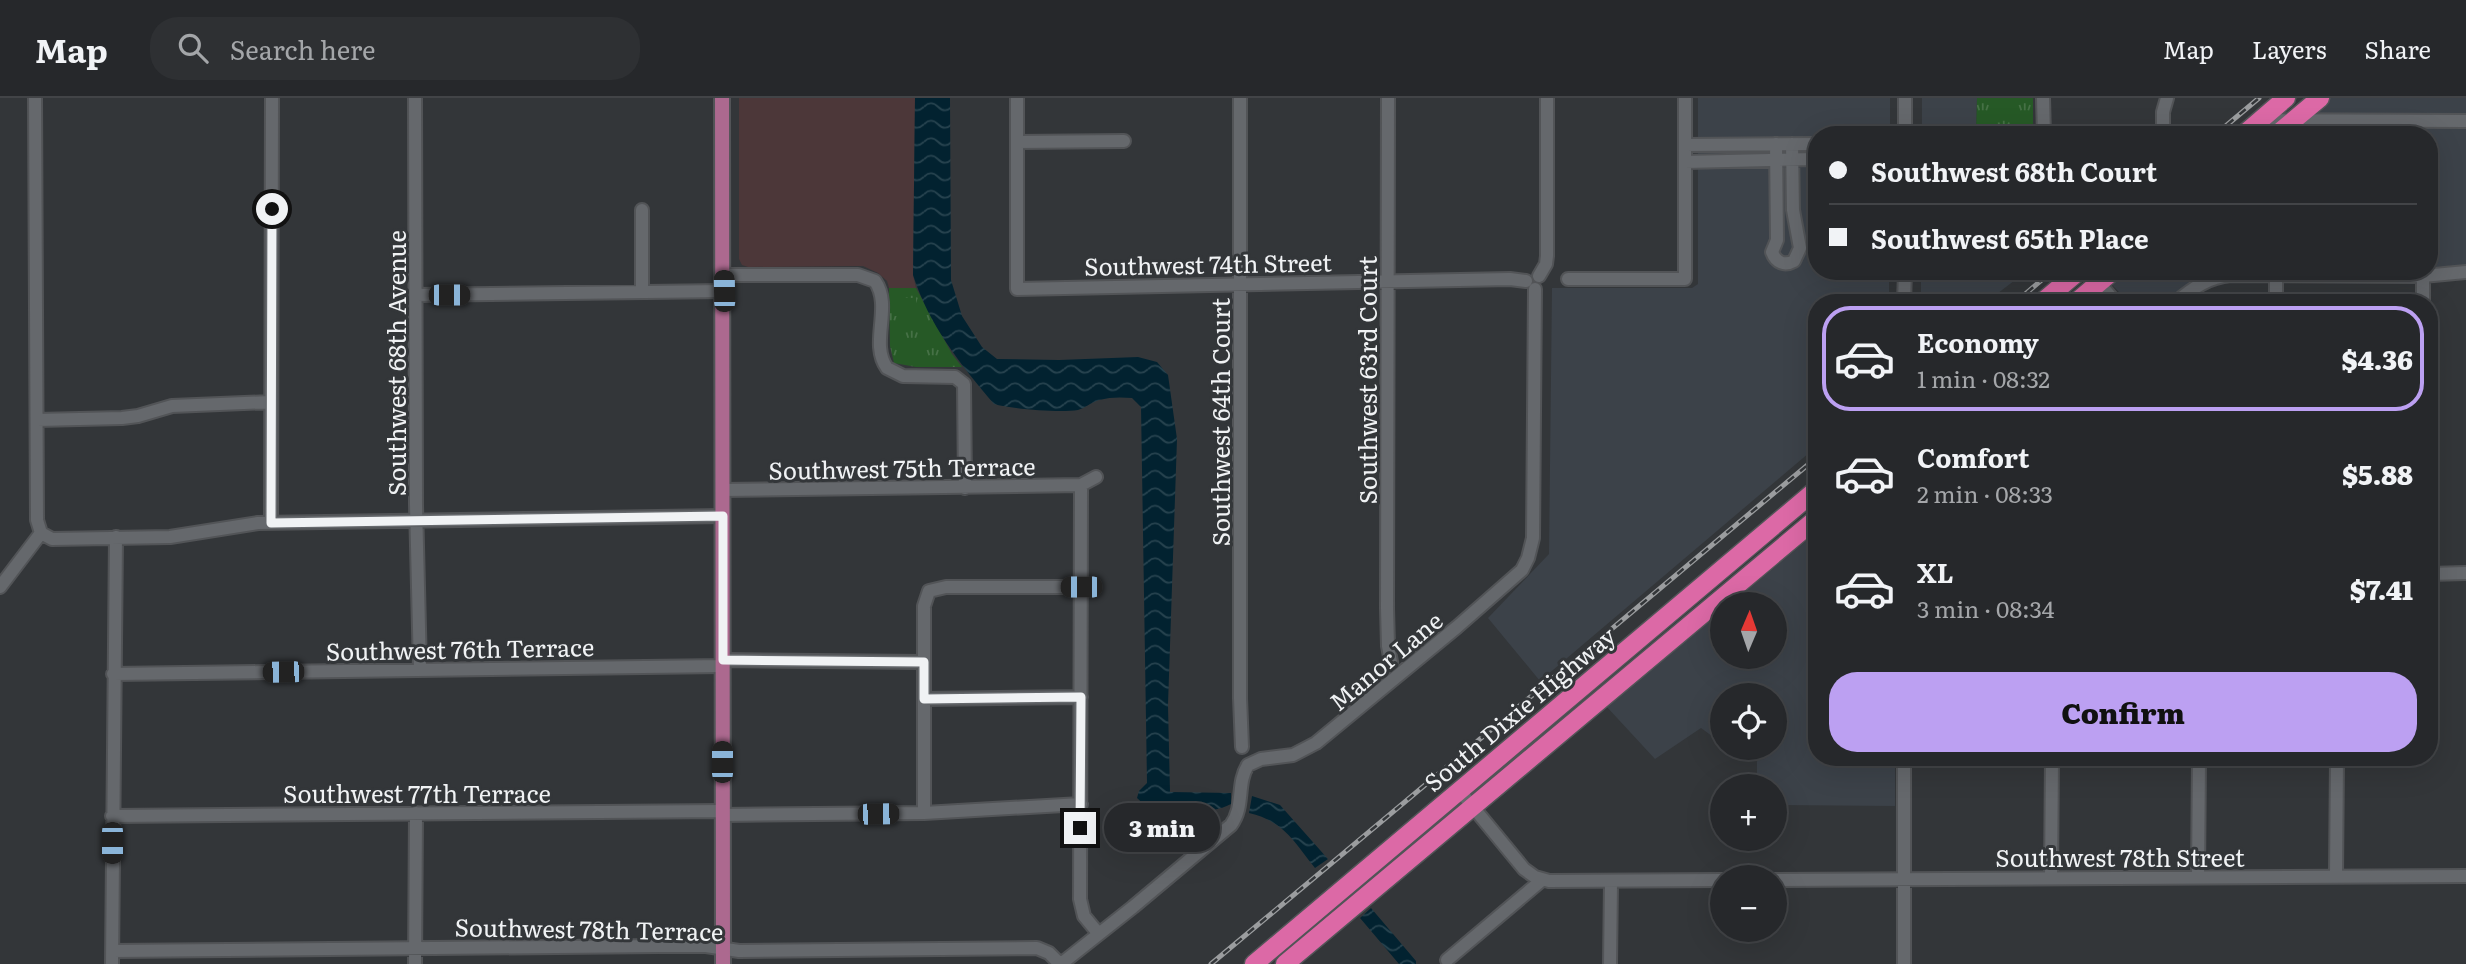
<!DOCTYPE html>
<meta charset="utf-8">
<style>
body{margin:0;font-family:Literata,serif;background:#2e3033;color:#f1f3f6;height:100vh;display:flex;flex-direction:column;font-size:26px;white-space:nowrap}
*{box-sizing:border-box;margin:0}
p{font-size:23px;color:#a4a6a9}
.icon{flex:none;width:38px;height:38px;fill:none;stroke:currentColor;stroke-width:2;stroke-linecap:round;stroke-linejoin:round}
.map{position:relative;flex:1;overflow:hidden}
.sheet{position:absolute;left:1808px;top:196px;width:630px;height:472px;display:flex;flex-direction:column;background:#26282b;border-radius:28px;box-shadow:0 7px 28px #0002,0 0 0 2px #424447}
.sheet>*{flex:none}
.guide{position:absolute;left:1808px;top:28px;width:630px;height:154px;border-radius:28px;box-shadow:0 7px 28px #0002,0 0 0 2px #424447;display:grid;align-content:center;height:154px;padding:0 21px;background:#26282b}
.needle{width:46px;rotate:2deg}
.buttons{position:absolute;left:1710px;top:494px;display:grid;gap:14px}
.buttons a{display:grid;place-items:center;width:77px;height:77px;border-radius:50%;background:#26282b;box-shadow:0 7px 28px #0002,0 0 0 2px #424447;font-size:35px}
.end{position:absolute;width:32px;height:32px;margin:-16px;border:9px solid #f0f2f4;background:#111;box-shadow:0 0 0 4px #111}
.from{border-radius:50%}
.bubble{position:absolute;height:49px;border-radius:24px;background:#26282b;box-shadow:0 7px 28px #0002,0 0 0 2px #424447;font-size:23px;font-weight:800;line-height:49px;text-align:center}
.car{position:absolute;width:21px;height:42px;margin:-21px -10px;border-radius:9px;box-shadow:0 0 5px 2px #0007;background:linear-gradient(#222 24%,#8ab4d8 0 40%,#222 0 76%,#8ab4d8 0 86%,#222 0)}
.guide b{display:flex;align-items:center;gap:24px;height:66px;font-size:26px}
.guide b+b{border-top:2px solid #424447}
.guide i{width:18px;height:18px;background:#f1f3f6}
ul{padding:12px 0 0;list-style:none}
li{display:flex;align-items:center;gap:21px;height:105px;margin:0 14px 10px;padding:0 7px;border:4px solid transparent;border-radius:28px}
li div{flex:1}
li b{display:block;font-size:26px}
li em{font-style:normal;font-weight:800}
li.current{border-color:#bca0f2}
li>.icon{width:63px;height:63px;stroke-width:1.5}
.action{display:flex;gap:14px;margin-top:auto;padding:14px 21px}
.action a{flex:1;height:80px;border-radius:28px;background:#bca0f2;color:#111;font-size:28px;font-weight:800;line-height:80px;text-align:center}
header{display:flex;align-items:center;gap:42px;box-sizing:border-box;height:98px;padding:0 35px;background:#26282b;border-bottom:2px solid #424447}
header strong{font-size:33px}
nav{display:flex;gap:38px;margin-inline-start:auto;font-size:24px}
.search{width:490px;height:63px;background:#2e3033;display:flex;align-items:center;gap:18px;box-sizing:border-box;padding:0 24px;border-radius:28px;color:#a4a6a9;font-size:26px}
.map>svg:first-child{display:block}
.built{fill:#3c4249}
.education{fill:#4c3739}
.grass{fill:url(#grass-tufts)}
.pitch{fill:#265926}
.water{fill:url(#water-waves)}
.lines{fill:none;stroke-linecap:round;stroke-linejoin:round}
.minor-casing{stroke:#525457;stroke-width:16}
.major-casing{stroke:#525457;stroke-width:18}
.highway-casing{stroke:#525457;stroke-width:21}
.minor{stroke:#65686c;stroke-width:12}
.major{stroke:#ac698f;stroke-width:14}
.highway{stroke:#dc69a6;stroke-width:18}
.rail-casing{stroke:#9b9d9f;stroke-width:5}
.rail{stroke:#333639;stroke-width:2.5;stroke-dasharray:8;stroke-linecap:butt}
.route{stroke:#f0f2f4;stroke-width:9}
.labels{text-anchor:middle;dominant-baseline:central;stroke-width:6;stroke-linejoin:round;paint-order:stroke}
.street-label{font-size:24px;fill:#f0f2f4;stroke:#333639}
</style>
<header>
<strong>Map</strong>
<div class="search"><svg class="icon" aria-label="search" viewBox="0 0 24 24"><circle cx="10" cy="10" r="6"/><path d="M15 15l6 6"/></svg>Search here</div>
<nav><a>Map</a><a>Layers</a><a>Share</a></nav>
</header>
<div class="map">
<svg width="2466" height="866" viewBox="0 0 2466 866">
<defs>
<pattern id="grass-tufts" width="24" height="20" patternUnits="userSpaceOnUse" patternTransform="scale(1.75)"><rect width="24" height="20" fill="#265926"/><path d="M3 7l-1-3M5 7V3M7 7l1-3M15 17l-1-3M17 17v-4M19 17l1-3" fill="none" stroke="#467146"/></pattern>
<pattern id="water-waves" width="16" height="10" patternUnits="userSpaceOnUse" patternTransform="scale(1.75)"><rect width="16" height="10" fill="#022230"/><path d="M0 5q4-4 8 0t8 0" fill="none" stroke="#27434f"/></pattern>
</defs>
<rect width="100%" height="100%" fill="#333639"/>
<path class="built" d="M1698 0H1890V37H1816V173H1889V205H1816V349L1540 583 1488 520 1549 456 1552 190H1692L1698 186Z
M1922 0H1977L1976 37H1922Z
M2330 0H2466V168L2429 169V37H2286Z
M1921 173H2027L1985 205H1921Z
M2124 173H2237L2173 205H2130L2110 185Z
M1816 435V660H1895V708L1775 707 1774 688H1757V649H1774V597H1722V641H1716L1701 630 1655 661 1606 608 1722 513V558H1774V506H1730Z"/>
<path class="education" d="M739 0H915L913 177 916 190H889L887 183 878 175 863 168 748 169 742 167 739 161Z"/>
<path class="grass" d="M1977 0H2033V37H1976Z
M889 190H916L952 256 962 269H916L894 265 890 248Z"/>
<path class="pitch" d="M894 200H916V218H894Z"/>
<path class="water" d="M915 0H950L951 182 962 218 982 249 997 261 1059 262 1138 259 1157 264 1168 277 1177 341 1168 607 1170 694 1231 695V706C1209 718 1174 712 1150 712L1137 700 1139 693 1147 685 1141 309 1132 300C1121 299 1110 299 1099 302 1092 304 1085 310 1078 312 1060 315 1011 311 994 306 960 266 929 227 913 177Z
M1252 698 1280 707 1328 761 1315 770C1294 744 1284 723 1249 715Z
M1371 810 1416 863V866H1399L1360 820Z"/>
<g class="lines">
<g class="minor-casing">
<path id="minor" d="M35 0 37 422 41 435
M415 0 416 407 420 571
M1017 0V191L1510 181 1526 183
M1240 0V600L1242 649
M1388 0 1387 510 1388 548 1391 564
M1905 0V37
M2043 0 2044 37
M2260 22 2466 23
M2354 23 2355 37
M2163 37V14L2167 0
M1017 44 1124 43
M1776 46 1777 142 1772 154C1776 165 1785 168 1794 163L1800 150 1793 112 1792 46
M1685 47 1816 46
M1685 64 1816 61
M642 112V194
M724 177H858L875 183C893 209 869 245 887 270L903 278 955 279 964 286 965 390
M2276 177V205
M1539 178 1546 166 1547 158V0
M1568 181H1685V0
M2099 185 2116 205
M416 197 724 193
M1904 205 1905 173
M2175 205C2193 190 2208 179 2231 177L2423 178 2466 174
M2423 205V178
M37 322 122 320 138 318 172 308 271 304
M1081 387 1080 801 1084 818 1098 835
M723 392 1081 387 1096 379
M271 425 272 0
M41 435 52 441 170 439 258 425 723 418
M2429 476 2466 475
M0 489 41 435
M723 562 924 564
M113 576 723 568
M924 601 1081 599
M1459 692 1524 771 1535 779 1549 783 1722 782
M924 715V508L929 493 946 489H1081
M722 717 924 715 1081 706
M112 718 722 713
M2336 778 2337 660
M2198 779 2199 660
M2051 780 2052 660
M1774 782 2466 778
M112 853 659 848H706L739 853 1037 850 1049 855 1060 866
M1447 862 1542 782
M112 866 116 439
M415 866 416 715
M1061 866 1133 809 1231 727C1245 708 1236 686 1248 667L1261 661 1293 657 1316 645 1457 529 1522 472 1528 460 1533 440 1535 191
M1610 866 1611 784
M1904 866V660"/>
</g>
<g class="major-casing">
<path id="major" d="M722 0 723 866"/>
</g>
<g class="highway-casing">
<path id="highway" d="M2243 37 2286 0
M2276 37 2320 0
M2041 205 2079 173
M2075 205 2113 173
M1254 866 1816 392
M1285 866 1816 421"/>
</g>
<use href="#minor" class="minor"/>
<use href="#major" class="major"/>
<use href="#highway" class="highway"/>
<g class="rail-casing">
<path id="rail" d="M2215 37 2259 0
M2015 205 2052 173
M1211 866 1816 360"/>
</g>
<use href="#rail" class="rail"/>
</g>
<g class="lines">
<path class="route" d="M272 111 271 425 723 418V562L924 564V601L1081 599 1080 730"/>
</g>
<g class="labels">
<g class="street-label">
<text transform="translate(1208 165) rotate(-1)">Southwest 74th Street</text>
<text transform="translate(395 265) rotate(-90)">Southwest 68th Avenue</text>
<text transform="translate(1366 282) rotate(-90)">Southwest 63rd Court</text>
<text transform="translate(1219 324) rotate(-90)">Southwest 64th Court</text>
<text transform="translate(902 369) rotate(-1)">Southwest 75th Terrace</text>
<text transform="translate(460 550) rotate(-1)">Southwest 76th Terrace</text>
<text transform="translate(1385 562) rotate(-40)">Manor Lane</text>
<text transform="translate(1519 610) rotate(-40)">South Dixie Highway</text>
<text x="417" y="694">Southwest 77th Terrace</text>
<text x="2120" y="758">Southwest 78th Street</text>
<text transform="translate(589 830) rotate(1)">Southwest 78th Terrace</text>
</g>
</g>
</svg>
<div class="buttons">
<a><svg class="needle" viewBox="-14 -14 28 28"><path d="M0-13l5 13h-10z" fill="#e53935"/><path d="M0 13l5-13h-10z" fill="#a4a6a9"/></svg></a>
<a><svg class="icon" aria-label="locate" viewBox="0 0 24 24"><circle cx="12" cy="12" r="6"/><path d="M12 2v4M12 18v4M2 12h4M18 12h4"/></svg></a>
<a>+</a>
<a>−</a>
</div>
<i class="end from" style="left:272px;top:111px"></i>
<i class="end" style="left:1080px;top:730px"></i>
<div class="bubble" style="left:1104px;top:705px;width:116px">3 min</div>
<i class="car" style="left:724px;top:193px;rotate:359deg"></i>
<i class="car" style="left:449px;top:197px;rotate:90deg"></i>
<i class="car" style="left:1081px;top:489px;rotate:270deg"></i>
<i class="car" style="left:283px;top:574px;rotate:269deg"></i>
<i class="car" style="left:722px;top:664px;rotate:0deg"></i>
<i class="car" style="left:878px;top:716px;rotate:89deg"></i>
<i class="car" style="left:112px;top:745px;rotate:180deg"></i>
<div class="guide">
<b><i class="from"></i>Southwest 68th Court</b>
<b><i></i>Southwest 65th Place</b>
</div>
<section class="sheet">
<ul>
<li class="current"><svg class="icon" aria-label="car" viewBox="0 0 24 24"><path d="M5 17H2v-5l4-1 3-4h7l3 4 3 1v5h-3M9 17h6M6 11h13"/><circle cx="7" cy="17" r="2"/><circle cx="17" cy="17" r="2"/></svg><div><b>Economy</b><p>1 min · 08:32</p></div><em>$4.36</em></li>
<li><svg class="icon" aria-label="car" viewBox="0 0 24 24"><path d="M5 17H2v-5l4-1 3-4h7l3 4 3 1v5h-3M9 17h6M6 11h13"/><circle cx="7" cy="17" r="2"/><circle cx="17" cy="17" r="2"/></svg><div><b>Comfort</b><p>2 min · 08:33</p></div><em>$5.88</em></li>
<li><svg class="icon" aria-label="car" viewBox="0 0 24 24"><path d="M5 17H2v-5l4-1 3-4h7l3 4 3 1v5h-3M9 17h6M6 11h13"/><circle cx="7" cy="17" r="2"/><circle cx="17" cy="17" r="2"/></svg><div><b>XL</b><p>3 min · 08:34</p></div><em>$7.41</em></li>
</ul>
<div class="action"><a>Confirm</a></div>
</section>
</div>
